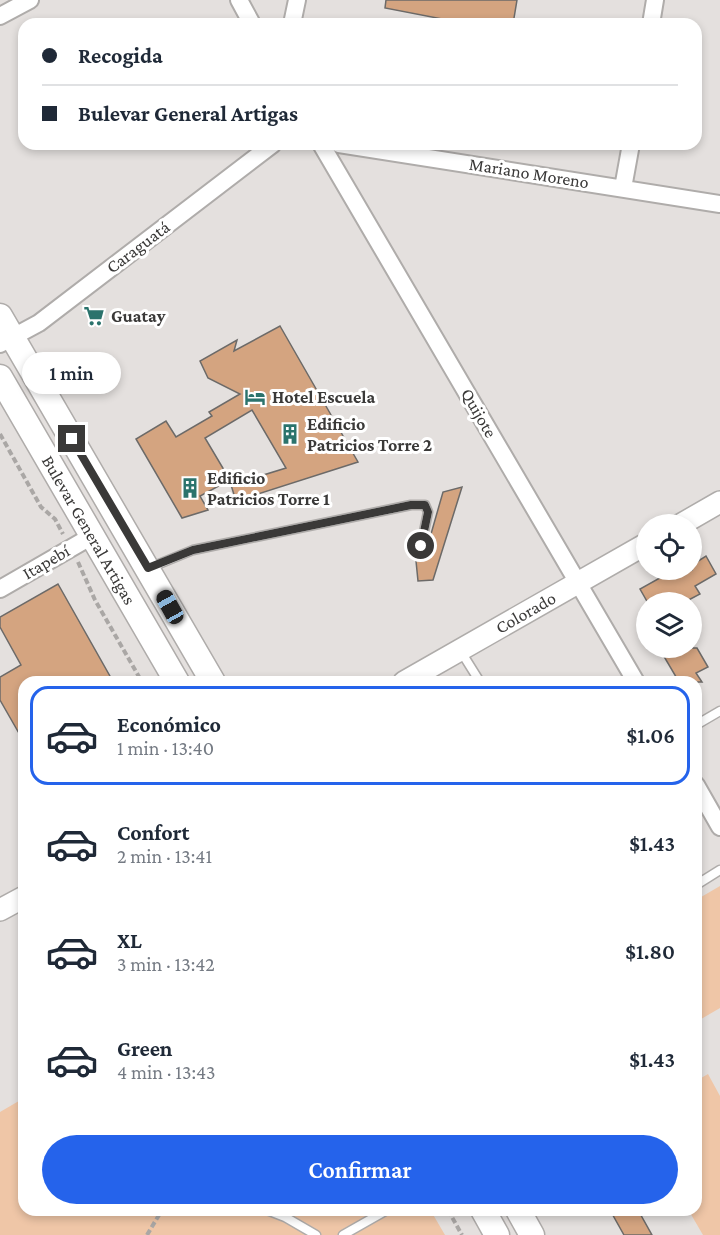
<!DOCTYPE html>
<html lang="es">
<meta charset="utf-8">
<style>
body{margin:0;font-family:"Crimson Pro",serif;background:#f6f6f7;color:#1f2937;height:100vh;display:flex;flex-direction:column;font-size:22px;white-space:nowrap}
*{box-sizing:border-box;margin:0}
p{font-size:20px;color:#747a83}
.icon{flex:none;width:33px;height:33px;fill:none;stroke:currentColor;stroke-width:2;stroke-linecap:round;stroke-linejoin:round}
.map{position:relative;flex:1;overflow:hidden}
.side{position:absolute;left:18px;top:676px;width:684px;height:540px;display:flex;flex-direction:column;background:#fff;border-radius:18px;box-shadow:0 3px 9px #0003}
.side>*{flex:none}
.guide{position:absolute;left:18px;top:18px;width:684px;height:132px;border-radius:18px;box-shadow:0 3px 9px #0003;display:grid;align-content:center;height:132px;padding:0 24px;background:#fff}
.buttons{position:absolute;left:636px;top:514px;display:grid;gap:12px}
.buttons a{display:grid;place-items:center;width:66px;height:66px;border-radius:50%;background:#fff;box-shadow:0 3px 9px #0003;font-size:30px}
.end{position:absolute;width:27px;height:27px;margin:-14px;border:8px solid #3a3938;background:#fff;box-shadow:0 0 0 3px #fff}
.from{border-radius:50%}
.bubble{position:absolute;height:42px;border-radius:21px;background:#fff;box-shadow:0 3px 9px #0003;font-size:20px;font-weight:600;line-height:42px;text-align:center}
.car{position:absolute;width:18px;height:36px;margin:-18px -9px;border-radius:8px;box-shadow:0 0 4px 2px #0007;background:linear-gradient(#222 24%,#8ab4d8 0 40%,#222 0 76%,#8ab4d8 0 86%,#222 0)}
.guide b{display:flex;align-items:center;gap:21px;height:57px;font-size:22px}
.guide b+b{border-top:2px solid #e0e1e3}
.guide i{width:15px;height:15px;background:#1f2937}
ul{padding:10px 0 0;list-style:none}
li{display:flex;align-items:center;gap:18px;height:99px;margin:0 12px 9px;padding:0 12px;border:3px solid transparent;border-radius:18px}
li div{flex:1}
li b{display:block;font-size:22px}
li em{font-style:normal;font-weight:600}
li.current{border-color:#2563eb}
li>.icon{width:54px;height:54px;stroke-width:1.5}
.action{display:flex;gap:12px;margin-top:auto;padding:12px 24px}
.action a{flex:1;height:69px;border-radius:36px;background:#2563eb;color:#fff;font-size:24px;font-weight:600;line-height:69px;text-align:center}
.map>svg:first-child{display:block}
.green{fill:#efc6a7}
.building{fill:#d4a480;stroke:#6c6a68;stroke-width:1.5}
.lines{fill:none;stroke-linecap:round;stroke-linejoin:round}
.service-casing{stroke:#afacaa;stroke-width:11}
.minor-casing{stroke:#afacaa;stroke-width:20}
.tertiary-casing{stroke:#afacaa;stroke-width:24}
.secondary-casing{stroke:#afacaa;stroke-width:27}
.path{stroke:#aaa7a5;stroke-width:4;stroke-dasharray:6 3;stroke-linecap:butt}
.service{stroke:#fff;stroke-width:8}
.minor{stroke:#fff;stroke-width:16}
.tertiary{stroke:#fff;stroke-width:21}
.secondary{stroke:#fff;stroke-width:24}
.route{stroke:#3a3938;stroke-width:8}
.labels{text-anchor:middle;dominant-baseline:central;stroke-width:6;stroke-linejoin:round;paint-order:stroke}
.street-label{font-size:18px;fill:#3a3938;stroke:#fff}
.poi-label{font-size:18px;font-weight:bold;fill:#3a3938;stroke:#fff;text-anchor:start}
</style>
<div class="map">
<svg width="720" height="1235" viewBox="0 0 720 1235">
<rect width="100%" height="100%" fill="#e4e0de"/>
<path class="green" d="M720 886V1008L696 1022V900Z
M708 1074 720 1096V1235H703L689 1211 696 1210V1081Z
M24 1098V1210L431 1211 445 1235H0V1112Z"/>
<path class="building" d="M386 0H517L513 24H468L385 8Z
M280 326 358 462 236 501 231 485 286 468 252 410 205 438 230 480 200 496 208 510 182 518 136 439 166 421 176 437 212 416 209 412 240 394 208 378 200 361 237 340 234 351Z
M462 487 433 580 418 581 415 551 422 552 427 548 443 492Z
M706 556 716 574 695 586 700 594 683 603H648L640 589 674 570H692V565Z
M58 584 111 678 103 682H24V742L0 700V677L21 665 0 627V617Z
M659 648H697L708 667 696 673 702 682H679Z
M610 1210H638L652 1235H624Z"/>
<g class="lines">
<g class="service-casing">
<path id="service" d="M149 568 193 550 411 505H425L428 512 421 546
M460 650 480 682
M696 725 720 711
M696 885 720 870
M267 1210 285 1217 316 1235
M343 1235 387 1210"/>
</g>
<g class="minor-casing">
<path id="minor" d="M239 0 252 24
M0 16 30 0
M292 24 297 0
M651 24 655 0
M321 144 636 682
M339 144 720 204
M623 188 631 144
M0 344 39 323 273 144
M0 589 92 536
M696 785 720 827"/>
</g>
<g class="tertiary-casing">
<g id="tertiary">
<path d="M680 525 720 502"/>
<path id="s1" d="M404 682 646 544"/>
<path d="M0 910 24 897"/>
</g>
</g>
<g class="secondary-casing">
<g id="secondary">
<path d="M0 316 213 682"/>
<path id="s2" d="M0 377 177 682"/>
<path d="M483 1210 497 1235"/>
<path d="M518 1210 532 1235"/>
</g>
</g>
<path class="path" d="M0 434 41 507 55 519 63 534
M78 562 95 600 142 682
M448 1210 462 1235
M147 1235 162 1210"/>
<use href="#service" class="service"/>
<use href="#minor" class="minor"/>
<use href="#tertiary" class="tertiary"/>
<use href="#secondary" class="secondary"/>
</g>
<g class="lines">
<path class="route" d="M72 439 148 568 193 550 411 505H425L428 512 421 546"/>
</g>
<defs>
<g id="supermarket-bare" transform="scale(1.62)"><path d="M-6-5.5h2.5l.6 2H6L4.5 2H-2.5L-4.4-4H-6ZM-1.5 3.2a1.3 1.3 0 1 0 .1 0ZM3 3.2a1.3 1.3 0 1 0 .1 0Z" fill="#2b736c" stroke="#fff" stroke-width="2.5" paint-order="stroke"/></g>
<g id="hotel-bare" transform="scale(1.62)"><path d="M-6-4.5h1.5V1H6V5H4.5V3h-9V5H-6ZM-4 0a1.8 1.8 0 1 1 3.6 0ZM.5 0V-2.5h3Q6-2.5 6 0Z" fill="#2b736c" stroke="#fff" stroke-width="2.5" paint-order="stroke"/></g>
<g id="building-bare" transform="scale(1.62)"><path d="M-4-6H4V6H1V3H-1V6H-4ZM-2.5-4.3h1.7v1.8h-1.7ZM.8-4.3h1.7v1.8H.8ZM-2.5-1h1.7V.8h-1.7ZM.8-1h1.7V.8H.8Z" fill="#2b736c" stroke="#fff" stroke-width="2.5" paint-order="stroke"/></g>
</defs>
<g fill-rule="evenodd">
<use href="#supermarket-bare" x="94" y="316"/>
<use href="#hotel-bare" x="255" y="397"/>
<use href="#building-bare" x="290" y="434"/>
<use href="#building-bare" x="190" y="488"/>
</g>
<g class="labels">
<g class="street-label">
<text transform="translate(529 173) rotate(9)">Mariano Moreno</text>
<text transform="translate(138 247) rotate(-37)">Caraguatá</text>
<text transform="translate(479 413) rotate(60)">Quijote</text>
<text stroke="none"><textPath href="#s2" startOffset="177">Bulevar General Artigas</textPath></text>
<text transform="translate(46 562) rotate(-30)">Itapebí</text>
<text stroke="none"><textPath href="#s1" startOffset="140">Colorado</textPath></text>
</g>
<g class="poi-label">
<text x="111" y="316">Guatay</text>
<text x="272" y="397">Hotel Escuela</text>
<text x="307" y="424">Edificio<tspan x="307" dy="21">Patricios Torre 2</tspan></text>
<text x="207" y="478">Edificio<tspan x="207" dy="21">Patricios Torre 1</tspan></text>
</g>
</g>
</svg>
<div class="buttons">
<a><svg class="icon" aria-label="locate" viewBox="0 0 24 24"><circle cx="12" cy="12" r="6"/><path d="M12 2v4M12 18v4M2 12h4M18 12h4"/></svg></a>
<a><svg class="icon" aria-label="layers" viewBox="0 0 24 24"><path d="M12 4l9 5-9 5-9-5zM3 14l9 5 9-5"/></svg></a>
</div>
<i class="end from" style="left:421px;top:546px"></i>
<i class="end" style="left:72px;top:439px"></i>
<div class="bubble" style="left:22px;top:352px;width:99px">1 min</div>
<i class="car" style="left:170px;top:607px;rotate:331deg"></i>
<div class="guide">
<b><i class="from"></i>Recogida</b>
<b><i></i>Bulevar General Artigas</b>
</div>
<section class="side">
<ul>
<li class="current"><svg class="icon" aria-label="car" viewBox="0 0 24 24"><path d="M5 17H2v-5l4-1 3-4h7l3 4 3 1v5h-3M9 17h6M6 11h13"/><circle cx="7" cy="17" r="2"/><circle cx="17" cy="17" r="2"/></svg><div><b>Económico</b><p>1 min · 13:40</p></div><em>$1.06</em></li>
<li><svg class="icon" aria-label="car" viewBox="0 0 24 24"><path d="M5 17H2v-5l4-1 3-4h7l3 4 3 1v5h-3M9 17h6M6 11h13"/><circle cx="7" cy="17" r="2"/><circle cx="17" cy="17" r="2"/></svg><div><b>Confort</b><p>2 min · 13:41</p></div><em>$1.43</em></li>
<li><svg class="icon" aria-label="car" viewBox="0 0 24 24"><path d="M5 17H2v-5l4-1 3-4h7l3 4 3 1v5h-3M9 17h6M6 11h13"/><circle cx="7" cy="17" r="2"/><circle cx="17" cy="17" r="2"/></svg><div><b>XL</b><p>3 min · 13:42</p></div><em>$1.80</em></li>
<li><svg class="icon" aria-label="car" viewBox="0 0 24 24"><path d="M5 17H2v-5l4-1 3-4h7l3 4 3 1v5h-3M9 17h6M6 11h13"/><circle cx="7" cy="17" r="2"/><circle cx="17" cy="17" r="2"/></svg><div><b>Green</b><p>4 min · 13:43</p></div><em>$1.43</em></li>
</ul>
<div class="action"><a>Confirmar</a></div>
</section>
</div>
